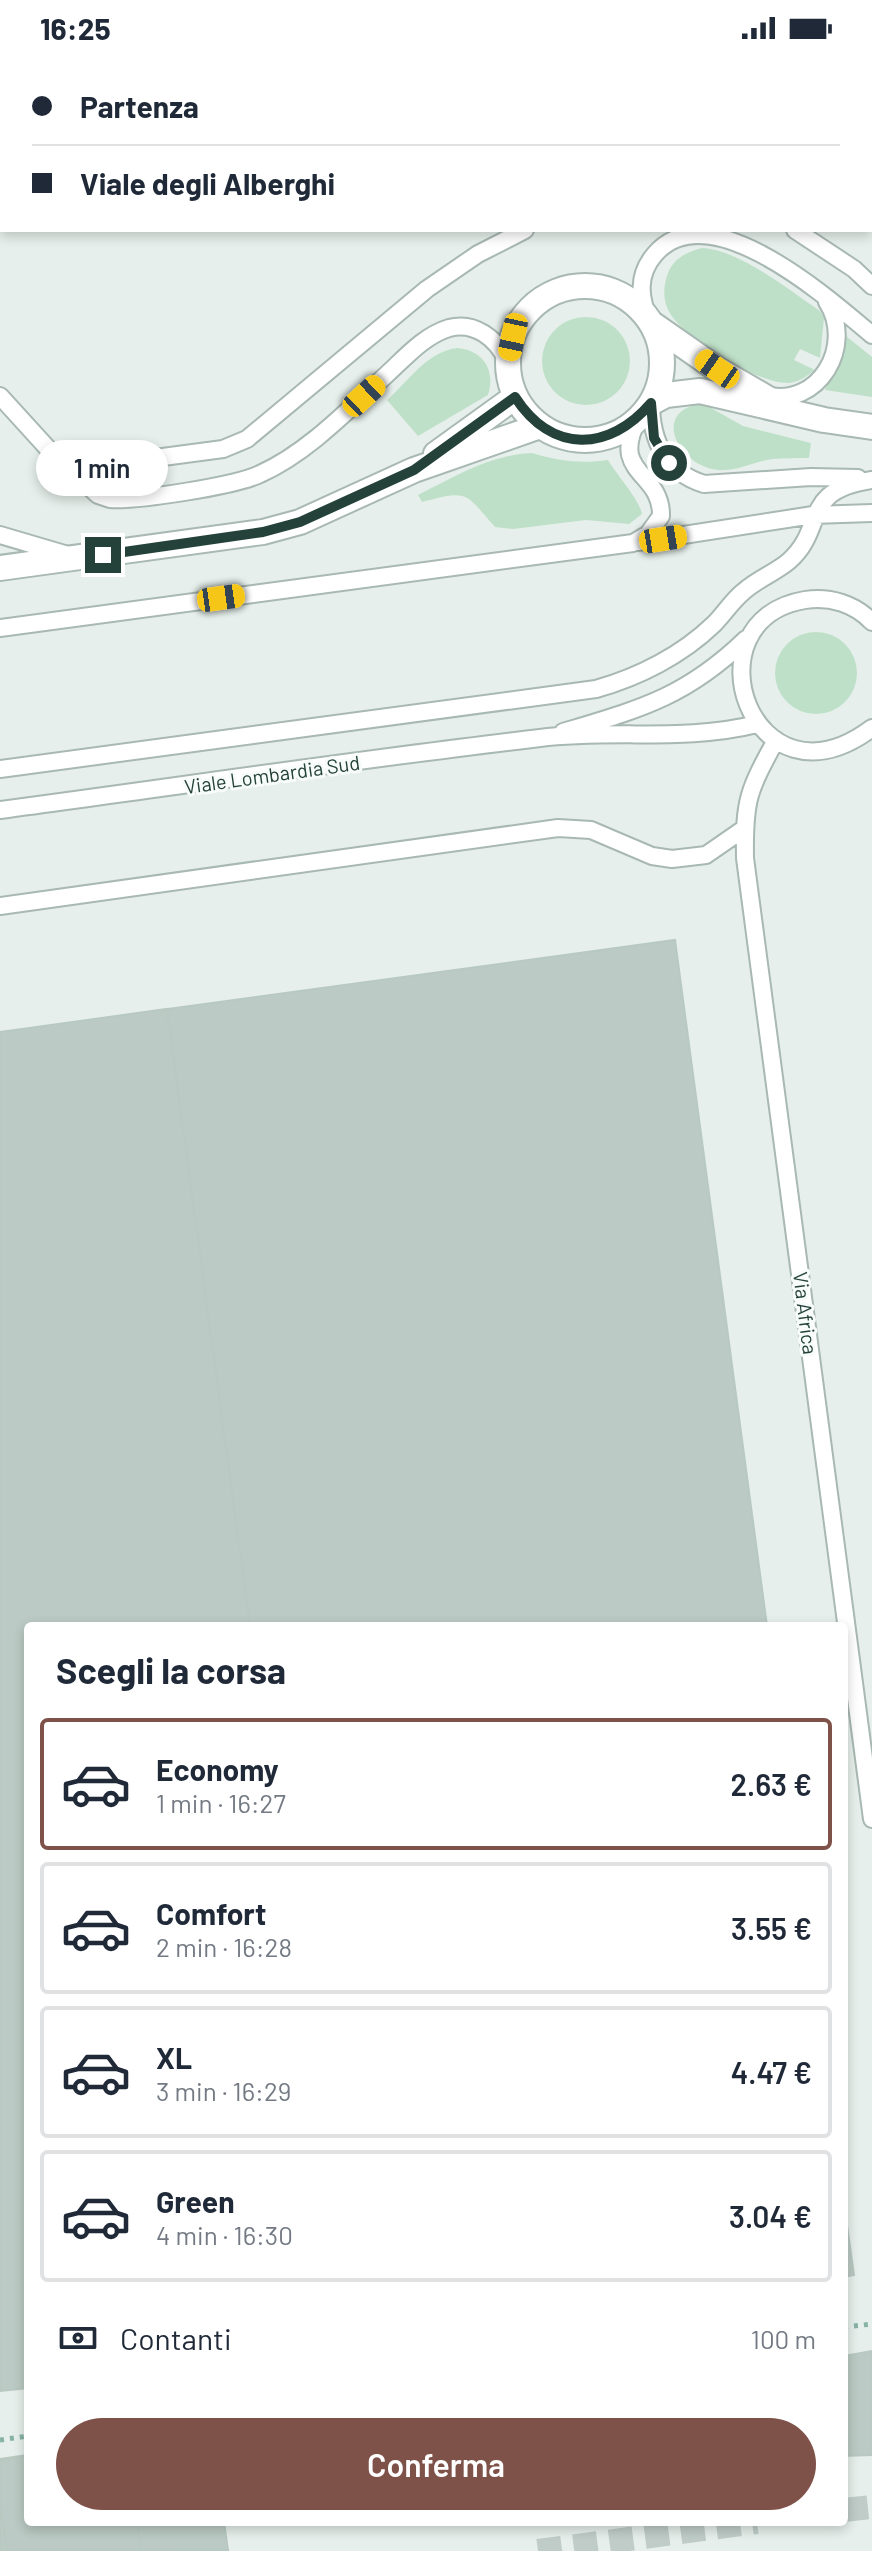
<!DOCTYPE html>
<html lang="it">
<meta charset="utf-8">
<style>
body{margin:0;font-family:Barlow,sans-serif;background:#f2f2f3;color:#1f2937;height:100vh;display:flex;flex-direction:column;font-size:30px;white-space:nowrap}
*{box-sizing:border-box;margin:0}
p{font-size:26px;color:#747a83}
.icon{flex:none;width:44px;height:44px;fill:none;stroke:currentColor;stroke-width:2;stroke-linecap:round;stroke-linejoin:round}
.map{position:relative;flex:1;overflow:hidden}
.drawer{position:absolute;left:24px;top:1566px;width:824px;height:904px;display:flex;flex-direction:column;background:#fff;border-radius:8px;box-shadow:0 4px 12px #0003}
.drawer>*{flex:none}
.hud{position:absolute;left:0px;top:0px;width:872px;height:176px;box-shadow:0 4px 12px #0003;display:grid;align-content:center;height:176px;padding:0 32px;background:#fff}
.end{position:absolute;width:36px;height:36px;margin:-18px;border:10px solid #24423a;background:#fff;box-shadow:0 0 0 4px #fff}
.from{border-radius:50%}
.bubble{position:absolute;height:56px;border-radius:28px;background:#fff;box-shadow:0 4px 12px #0003;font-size:26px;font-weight:600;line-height:56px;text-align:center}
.car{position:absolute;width:24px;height:48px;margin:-24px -12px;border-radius:10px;box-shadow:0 0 6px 2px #0007;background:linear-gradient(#f5c518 24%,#345 0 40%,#f5c518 0 76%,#345 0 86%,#f5c518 0)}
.hud b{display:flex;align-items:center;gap:28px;height:76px;font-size:30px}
.hud b+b{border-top:2px solid #e0e1e3}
.hud i{width:20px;height:20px;background:#1f2937}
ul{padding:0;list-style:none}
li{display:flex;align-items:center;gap:24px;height:132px;margin:0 16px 12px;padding:0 16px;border:4px solid #e0e1e3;border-radius:8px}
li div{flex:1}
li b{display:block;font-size:30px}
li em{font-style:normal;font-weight:600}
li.active{border-color:#7f5249}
li>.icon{width:72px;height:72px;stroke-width:1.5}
h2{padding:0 32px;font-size:36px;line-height:96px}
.pay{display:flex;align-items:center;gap:20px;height:88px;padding:0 32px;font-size:30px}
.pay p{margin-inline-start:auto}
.primary-button{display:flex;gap:16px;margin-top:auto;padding:16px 32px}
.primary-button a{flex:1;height:92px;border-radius:48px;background:#7f5249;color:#fff;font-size:32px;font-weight:600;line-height:92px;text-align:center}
.status{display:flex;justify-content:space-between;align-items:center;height:56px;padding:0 40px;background:#fff;direction:ltr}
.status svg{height:22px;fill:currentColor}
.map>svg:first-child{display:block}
.green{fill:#bfe0c8}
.building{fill:#bbcac4;stroke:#b8c9c2;stroke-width:2}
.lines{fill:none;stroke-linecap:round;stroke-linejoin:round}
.pedestrian-tunnel{stroke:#bfccc8;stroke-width:24;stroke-dasharray:24 12;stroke-linecap:butt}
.service-casing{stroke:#a8b8b2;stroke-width:20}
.tertiary-casing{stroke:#a8b8b2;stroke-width:28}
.path{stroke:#86b3a5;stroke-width:5;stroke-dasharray:4 6;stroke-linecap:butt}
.service{stroke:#fff;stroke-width:16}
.tertiary{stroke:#fff;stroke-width:24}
.route{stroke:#24423a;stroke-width:10}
.labels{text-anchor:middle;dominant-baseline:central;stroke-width:6;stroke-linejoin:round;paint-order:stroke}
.street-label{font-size:20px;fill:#24423a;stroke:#f7fbf9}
</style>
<div class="status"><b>16:25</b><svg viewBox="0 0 49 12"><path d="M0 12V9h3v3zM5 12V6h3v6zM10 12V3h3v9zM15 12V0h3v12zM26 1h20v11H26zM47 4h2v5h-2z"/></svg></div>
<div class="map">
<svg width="872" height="2495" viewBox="0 0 872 2495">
<rect width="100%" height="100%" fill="#e6efeb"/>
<path class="green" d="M702 192C738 193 790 235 820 255L824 262 820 302 800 293 794 304 815 314C807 320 798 327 787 327 755 326 689 285 671 259 662 245 663 231 668 217 674 202 687 196 702 192Z
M542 305a44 44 0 1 1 88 0a44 44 0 1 1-88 0Z
M846 280 872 301V341L825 334 842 299Z
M457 292C483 294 496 314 488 339L418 380 387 344C408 326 426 296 457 292Z
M704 348 743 370 811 387 809 402C797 402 784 402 772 403 751 406 734 418 712 413 675 405 652 352 704 348Z
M532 397C559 405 581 408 608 404 617 419 639 443 642 458L629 468 586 464 513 473 495 471C465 437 469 433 422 446L418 439C456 420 489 399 532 397Z
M775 617a41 41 0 1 1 82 0a41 41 0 1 1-82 0Z"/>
<path class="building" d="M675 884 767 1570H250L167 953Z
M167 953 250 1570H28V2332L0 2335V976Z
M844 2148 854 2219 844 2221Z
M872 2295V2399L844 2400V2300Z
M28 2399V2466H137L141 2495H0V2403Z
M28 2400V2466H224L228 2494 7 2495 0 2447V2404Z"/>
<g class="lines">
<path class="pedestrian-tunnel" d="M844 2454 872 2451
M538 2495 757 2466"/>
<g class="service-casing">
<path id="service" d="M795 174 854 213 872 230
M650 267C640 242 636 220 655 198 709 136 828 242 872 279
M765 339C819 353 855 289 827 246
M0 340 51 396C64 407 79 408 95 410L223 393 247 383 427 233 478 198 525 174
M651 347C651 385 666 416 704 428L811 421 858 422
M62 406 98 439 110 443C137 445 235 430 260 418 307 397 348 354 385 320 404 303 423 280 449 272 475 265 497 283 507 305
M0 479 68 499
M638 486 813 459 872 457
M872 566C855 548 830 540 805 544 684 564 752 762 872 672
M0 572 633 487 648 478 661 460C662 415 609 419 638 363
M563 676C640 653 686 641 746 583
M776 684C748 735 744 744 745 802L872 1763
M0 713 596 633C639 621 682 599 714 568 724 558 732 545 743 536 757 523 775 517 789 505 827 471 799 435 872 424
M0 754C180 730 360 703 540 682 613 673 685 686 757 668
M0 850 558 772 591 774 652 800 672 803 706 799 745 772"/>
</g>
<g class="tertiary-casing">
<path id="tertiary" d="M508 307a77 77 0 1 1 154 0a77 77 0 1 1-154 0Z
M651 267 717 313 772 345
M651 347 666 339 700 335 824 364 872 371
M436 398 515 341
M0 512 263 476 300 466 414 414 540 370"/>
</g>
<path class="path" d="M844 2271 872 2268
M0 2384 28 2380"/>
<use href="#service" class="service"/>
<use href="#tertiary" class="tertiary"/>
</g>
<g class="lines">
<path class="route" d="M103 499 263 476 300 466 414 414 515 341C552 398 609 396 651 347L654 382 669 407"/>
</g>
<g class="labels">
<g class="street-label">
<text transform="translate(272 718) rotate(-8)">Viale Lombardia Sud</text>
<text transform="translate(806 1257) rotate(83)">Via Africa</text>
</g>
</g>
</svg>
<i class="end from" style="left:669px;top:407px"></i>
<i class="end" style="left:103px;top:499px"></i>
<div class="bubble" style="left:36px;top:384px;width:132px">1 min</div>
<i class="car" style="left:513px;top:281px;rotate:192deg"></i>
<i class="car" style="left:717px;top:313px;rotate:305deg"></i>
<i class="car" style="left:364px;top:340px;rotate:47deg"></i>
<i class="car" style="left:663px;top:483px;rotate:81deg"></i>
<i class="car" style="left:221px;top:542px;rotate:82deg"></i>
<div class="hud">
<b><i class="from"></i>Partenza</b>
<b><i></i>Viale degli Alberghi</b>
</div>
<section class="drawer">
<h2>Scegli la corsa</h2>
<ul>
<li class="active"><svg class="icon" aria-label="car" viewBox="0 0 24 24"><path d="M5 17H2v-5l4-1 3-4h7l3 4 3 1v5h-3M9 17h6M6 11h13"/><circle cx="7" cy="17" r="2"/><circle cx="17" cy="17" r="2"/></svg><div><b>Economy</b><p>1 min · 16:27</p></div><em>2.63 €</em></li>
<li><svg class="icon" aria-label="car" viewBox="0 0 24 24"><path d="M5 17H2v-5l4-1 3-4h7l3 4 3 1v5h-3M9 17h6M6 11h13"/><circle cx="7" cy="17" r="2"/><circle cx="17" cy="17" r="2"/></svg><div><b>Comfort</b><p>2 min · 16:28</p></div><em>3.55 €</em></li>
<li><svg class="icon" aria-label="car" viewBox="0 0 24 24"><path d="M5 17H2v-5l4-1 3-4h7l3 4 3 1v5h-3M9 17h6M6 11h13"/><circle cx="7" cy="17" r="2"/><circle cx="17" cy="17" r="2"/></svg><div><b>XL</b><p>3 min · 16:29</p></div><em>4.47 €</em></li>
<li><svg class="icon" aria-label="car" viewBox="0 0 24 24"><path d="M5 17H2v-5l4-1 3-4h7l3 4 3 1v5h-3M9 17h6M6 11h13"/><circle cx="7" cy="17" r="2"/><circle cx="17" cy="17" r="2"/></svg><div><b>Green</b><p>4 min · 16:30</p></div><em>3.04 €</em></li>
</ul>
<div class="pay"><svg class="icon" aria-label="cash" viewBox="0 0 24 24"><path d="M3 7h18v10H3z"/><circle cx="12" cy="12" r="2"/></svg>Contanti<p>100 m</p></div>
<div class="primary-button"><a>Conferma</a></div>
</section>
</div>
